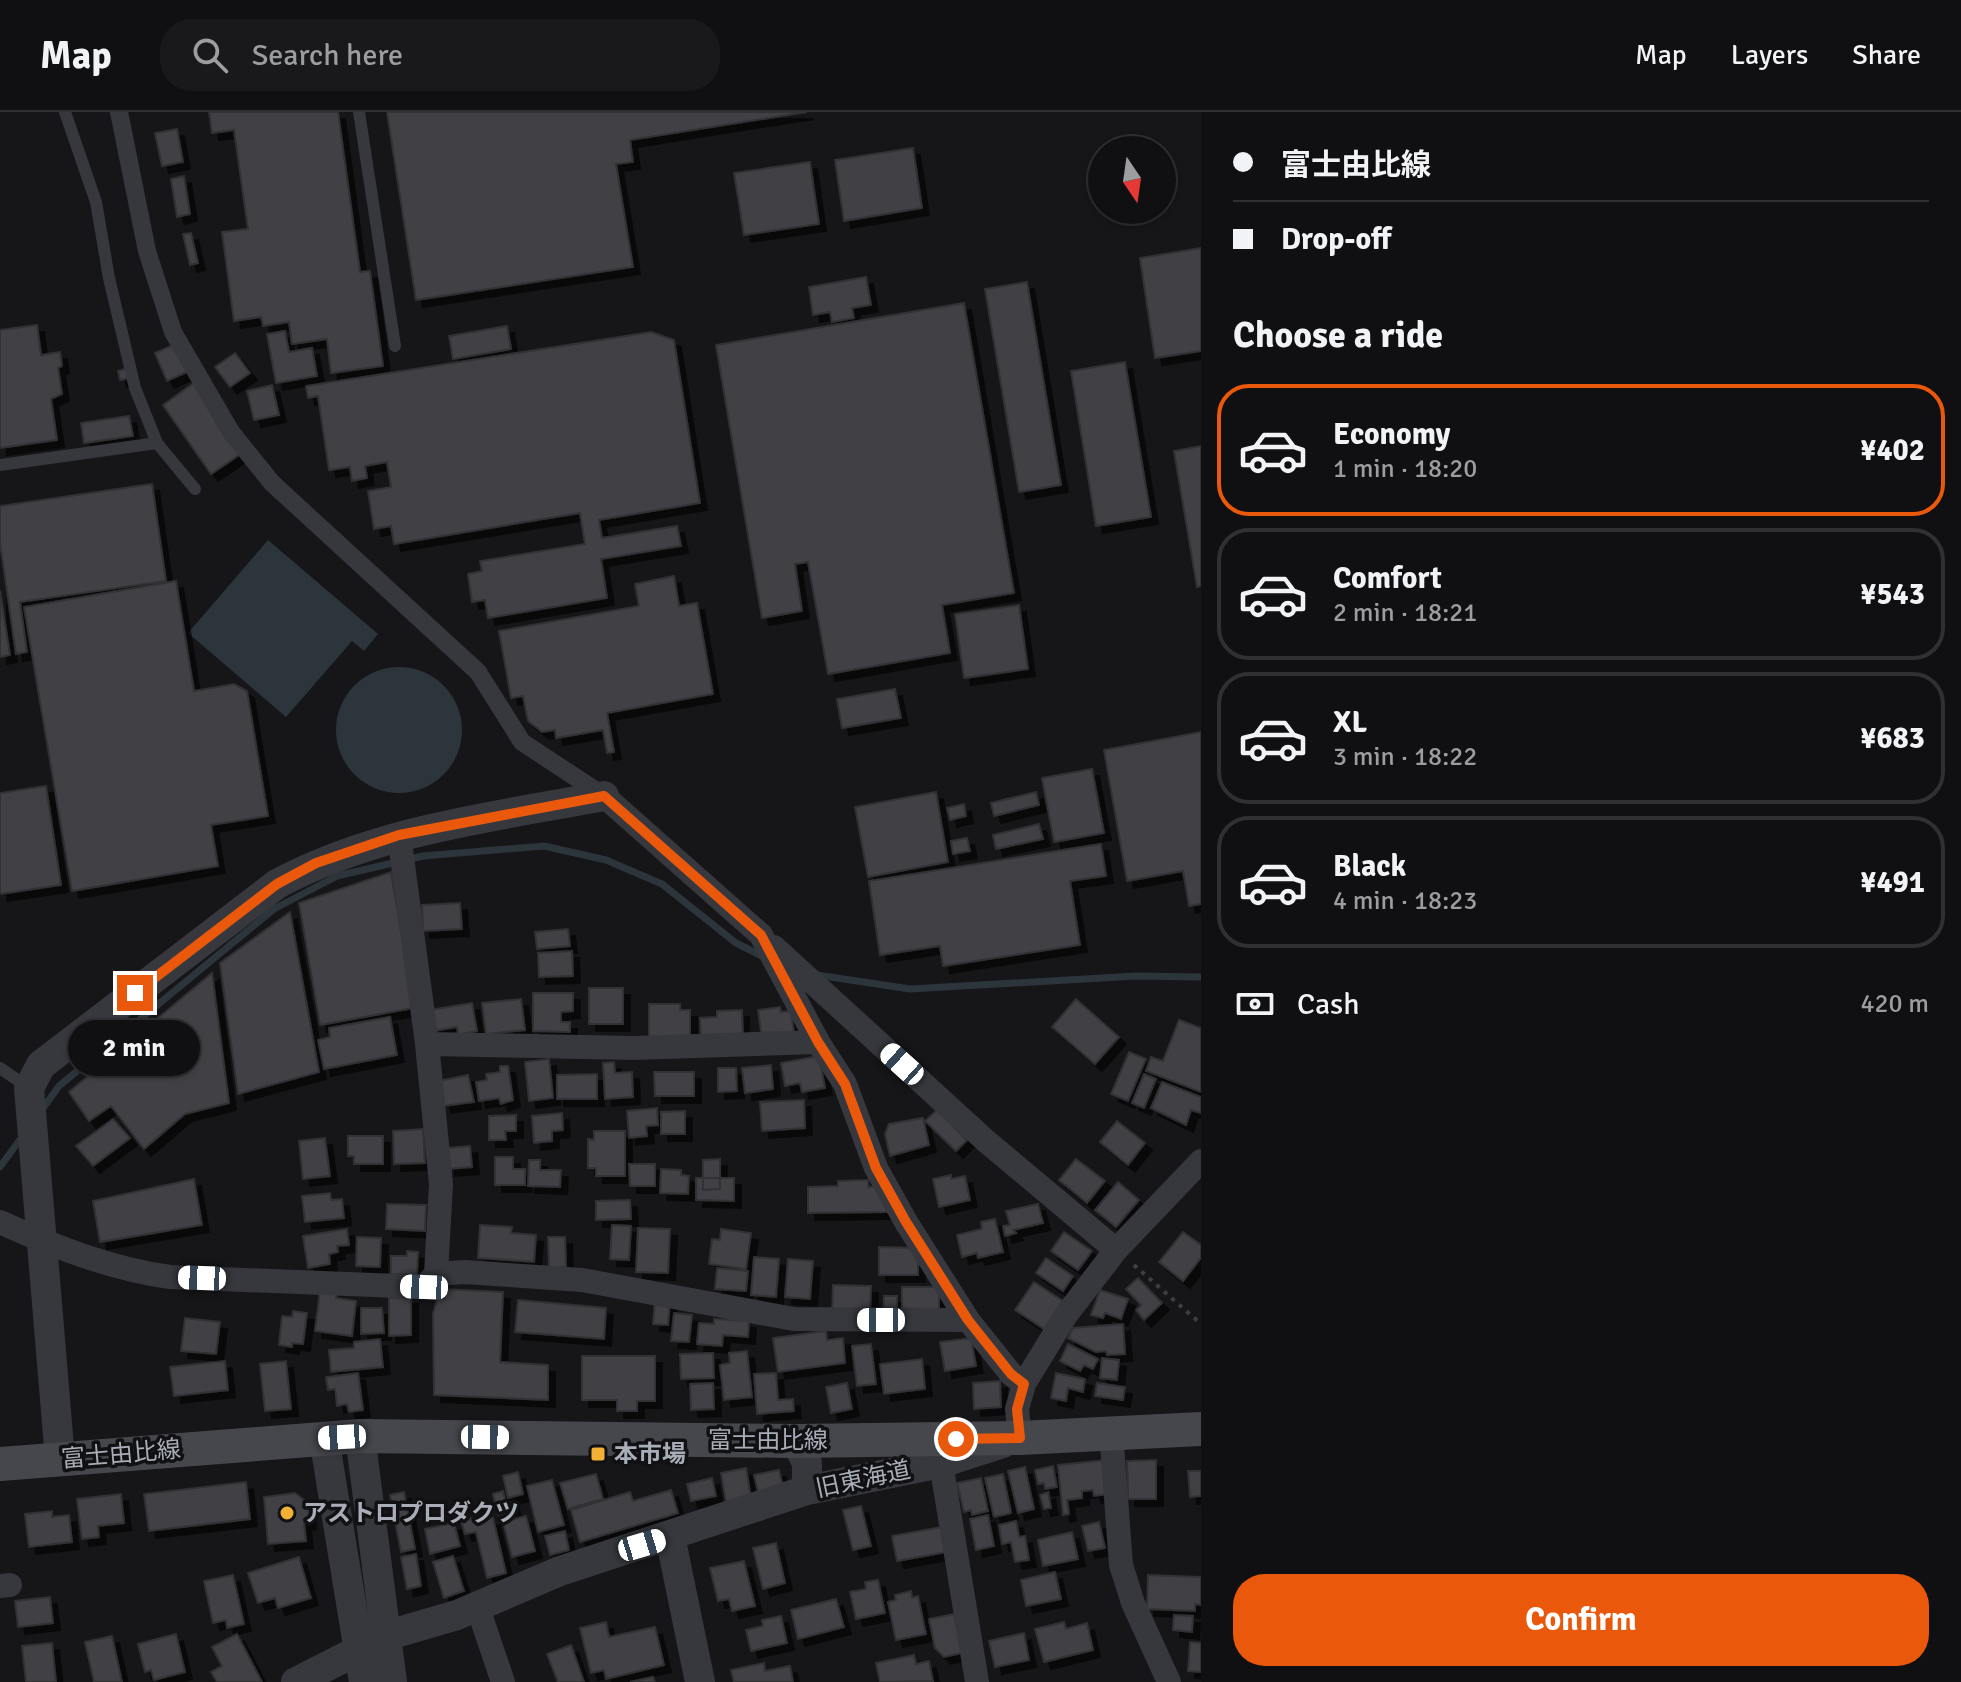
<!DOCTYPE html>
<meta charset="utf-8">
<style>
body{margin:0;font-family:Signika,"Noto Sans JP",sans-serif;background:#19191b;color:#f1f3f6;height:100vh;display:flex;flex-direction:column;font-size:30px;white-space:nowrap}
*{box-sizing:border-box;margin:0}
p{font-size:26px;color:#9c9d9f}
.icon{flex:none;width:44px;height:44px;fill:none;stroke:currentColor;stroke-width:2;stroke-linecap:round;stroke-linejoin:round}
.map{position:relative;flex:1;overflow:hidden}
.sheet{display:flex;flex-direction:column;background:#101012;width:760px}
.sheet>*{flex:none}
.guide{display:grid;align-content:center;height:176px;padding:0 32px;background:#101012}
.needle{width:52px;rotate:167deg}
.controls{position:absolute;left:1088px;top:24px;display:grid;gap:16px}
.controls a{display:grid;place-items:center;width:88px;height:88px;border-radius:50%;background:#101012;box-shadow:0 2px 6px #0004,0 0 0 2px #303032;font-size:40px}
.end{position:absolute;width:36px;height:36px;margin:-18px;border:10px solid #ea580c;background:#fff;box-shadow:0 0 0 4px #fff}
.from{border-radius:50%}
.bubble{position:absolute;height:56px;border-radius:28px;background:#101012;box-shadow:0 2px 6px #0004,0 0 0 2px #303032;font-size:26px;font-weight:800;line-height:56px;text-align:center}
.car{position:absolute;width:24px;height:48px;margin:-24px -12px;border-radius:10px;box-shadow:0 0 6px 2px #0007;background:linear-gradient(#fff 24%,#345 0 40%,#fff 0 76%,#345 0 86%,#fff 0)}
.guide b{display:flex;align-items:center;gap:28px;height:76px;font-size:30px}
.guide b+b{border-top:2px solid #303032}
.guide i{width:20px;height:20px;background:#f1f3f6}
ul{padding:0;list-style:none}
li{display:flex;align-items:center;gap:24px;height:132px;margin:0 16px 12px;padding:0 16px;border:4px solid #303032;border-radius:32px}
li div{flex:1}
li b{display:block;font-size:30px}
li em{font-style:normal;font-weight:800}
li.selected{border-color:#ea580c}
li>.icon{width:72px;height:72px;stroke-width:1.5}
h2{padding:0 32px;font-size:36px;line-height:96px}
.pay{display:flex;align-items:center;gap:20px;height:88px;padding:0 32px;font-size:30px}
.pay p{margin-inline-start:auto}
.button{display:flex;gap:16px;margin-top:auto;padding:16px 32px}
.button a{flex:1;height:92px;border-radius:32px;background:#ea580c;color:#fff;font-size:32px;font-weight:800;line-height:92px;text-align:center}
header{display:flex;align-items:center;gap:48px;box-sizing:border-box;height:112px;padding:0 40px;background:#101012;border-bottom:2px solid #303032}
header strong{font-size:38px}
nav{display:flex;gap:44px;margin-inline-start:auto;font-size:28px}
.search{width:560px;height:72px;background:#19191b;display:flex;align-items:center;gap:20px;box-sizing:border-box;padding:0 28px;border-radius:32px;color:#9c9d9f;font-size:30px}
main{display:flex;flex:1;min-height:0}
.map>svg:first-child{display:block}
.water{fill:#2c353c}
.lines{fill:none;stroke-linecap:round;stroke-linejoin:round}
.stream{stroke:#2c353c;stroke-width:7}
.building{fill:#404145;stroke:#303034;stroke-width:2;filter:url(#shadow)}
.path{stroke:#3d3f44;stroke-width:4;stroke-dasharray:4 6;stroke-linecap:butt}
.service{stroke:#37383d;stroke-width:12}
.pedestrian{stroke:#37383d;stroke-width:18}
.minor{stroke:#37383d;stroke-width:24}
.tertiary{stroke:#37383d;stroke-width:30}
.secondary{stroke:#45474d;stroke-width:34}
.route{stroke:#ea580c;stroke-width:10}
.poi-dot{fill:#f2b134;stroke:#111113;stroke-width:3}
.labels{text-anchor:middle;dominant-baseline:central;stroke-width:7;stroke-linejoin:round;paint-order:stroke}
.street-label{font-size:24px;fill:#a8adb8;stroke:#111113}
.poi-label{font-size:24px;font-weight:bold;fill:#a8adb8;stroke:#111113;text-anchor:start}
</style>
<header>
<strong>Map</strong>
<div class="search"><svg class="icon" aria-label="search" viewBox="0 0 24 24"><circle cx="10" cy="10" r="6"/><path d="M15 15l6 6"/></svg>Search here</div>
<nav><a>Map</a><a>Layers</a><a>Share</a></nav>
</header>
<main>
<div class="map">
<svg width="1201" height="1570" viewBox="0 0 1201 1570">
<defs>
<filter id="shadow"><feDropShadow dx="7" dy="7" stdDeviation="0" flood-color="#0009"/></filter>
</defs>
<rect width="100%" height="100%" fill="#161618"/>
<path class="water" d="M268 428 378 522 364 539 352 529 286 605 188 521Z
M336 618a63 63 0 1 1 126 0a63 63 0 1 1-126 0Z"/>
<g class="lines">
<path class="stream" d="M817 863 910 877 1136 864 1201 865
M41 999 59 974 274 797 337 764 423 744 544 734 606 748 662 772 736 831 764 845
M0 1055 22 1025"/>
</g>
<path class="building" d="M209 0H338L360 160 370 159 383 254 331 261 327 227 292 232 289 210 263 214 261 205 234 209 222 120 248 117 234 18 212 21Z
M387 0H807L630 28 633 50 616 52 633 155 416 188Z
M177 17 183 50 162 54 155 21Z
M913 36 922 96 844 109 835 48Z
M810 50 819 112 744 123 734 61Z
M184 64 190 102 177 105 171 67Z
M191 121 198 151 190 153 183 122Z
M1201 136V239L1155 246 1140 146Z
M866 165 871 193 852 196 854 206 832 210 830 200 813 203 809 175Z
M1027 170 1061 373 1019 380 985 177Z
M964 191 1014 481 942 493 950 541 828 562 808 450 795 452 802 499 762 506 716 233Z
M37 213 41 243 60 240 62 254 58 256 62 282 51 287 57 328 0 336V218Z
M507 214 511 237 453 247 449 224Z
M285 219 289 240 312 236 317 264 276 271 267 222Z
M651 220 674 228 700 391 599 408 602 426 677 414 681 434 601 447 607 486 488 506 485 488 472 490 468 462 482 459 480 449 585 432 580 401 394 432 391 414 374 417 368 379 391 375 387 350 365 354 367 366 352 369 350 355 329 358 318 284 308 286 306 274Z
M175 232 187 260 167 269 155 241Z
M235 241 250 261 230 275 215 255Z
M1125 250 1151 405 1096 414 1071 259Z
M128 256 130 266 120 268 118 259Z
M194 271 242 341 211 362 163 293Z
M272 273 279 303 254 308 247 279Z
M129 304 133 324 84 331 81 311Z
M1201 334V474L1197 475 1174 339Z
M152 372 166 469 20 490 27 540 16 542 0 431V394Z
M674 464 679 494 697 491 713 582 607 601 614 640 607 641 603 618 556 626 555 618 542 620 528 609 523 584 511 586 499 519 639 494 635 472Z
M176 469 194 579 234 572 247 579 268 704 211 713 218 754 72 779 24 495Z
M0 479 10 543 0 545Z
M1019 493 1028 557 964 566 955 502Z
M895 577 901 606 842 616 837 587Z
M1201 620V792L1189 794 1183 759 1127 769 1104 638Z
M1092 657 1104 721 1054 730 1042 666Z
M46 674 61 773 0 782V681Z
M936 680 948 750 868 765 855 695Z
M1036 680 1039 693 994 704 991 691Z
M964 692 966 704 950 708 947 696Z
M1039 712 1043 727 996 737 993 723Z
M967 726 970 739 953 742 951 729Z
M1101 732 1106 764 1070 769 1080 833 943 854 940 834 880 843 869 769Z
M391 760 414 896 320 913 299 791Z
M460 791 462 817 423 819 422 793Z
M290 800 319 960 238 982 220 851Z
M568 817 570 834 537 837 535 820Z
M572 839 573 864 539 865 538 841Z
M212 861 229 991 185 1002 144 1037 111 994 89 1009 69 980Z
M589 876H623V912H589Z
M533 881H573V899L561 900V910H570V920L533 919Z
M521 887 525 918 486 922 482 891Z
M1076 887 1119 925 1095 952 1052 915Z
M472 891 477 919 458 923 457 915 433 919 430 898Z
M649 892H680V898H690V927H649Z
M780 895 781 900 791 899 794 921 762 926 758 898Z
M742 898 743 926 701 928 700 906 717 905V899Z
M390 905 397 943 324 957 318 928 330 925 329 916Z
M1179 908 1201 916V980L1146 959 1151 945 1163 949Z
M1129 940 1146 947 1128 989 1111 982Z
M819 944 825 976 802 980 800 971 785 974 781 951Z
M549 947 553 986 529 989 525 950Z
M614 950 615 961 632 960 633 985 605 987 603 951Z
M771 953 773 977 745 981 742 956Z
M500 954H508L513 988 501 992 499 986 479 989 476 970 487 968 486 962 500 960Z
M718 956H736L737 979 718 980Z
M654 960H694V984H655Z
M597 962V987H557V963Z
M1144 962 1156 967 1144 996 1132 991Z
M468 963 474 990 444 994 439 969Z
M1162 970 1201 985V1001L1191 998 1186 1013 1151 996Z
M804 988 805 1016 762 1019 760 990Z
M657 996 658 1013 646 1014 647 1024 629 1026 627 999Z
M937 998 967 1028 956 1039 925 1009Z
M685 999V1022H661V1000Z
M562 1001 563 1018 552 1019V1029L534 1031 532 1004Z
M516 1003V1019H505L506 1028H489V1004Z
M923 1006 929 1033 890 1044 885 1022 889 1012Z
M113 1007 130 1026 93 1054 76 1034Z
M1117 1009 1145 1031 1128 1053 1100 1030Z
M423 1017 425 1051 394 1052 393 1019Z
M594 1019H625V1064H596V1056H588V1027L594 1028Z
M348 1024H383V1052H354V1044H348Z
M325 1026 330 1064 303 1067 299 1029Z
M470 1034 472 1055 448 1057 447 1036Z
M495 1045H513V1057H525V1073H495Z
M720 1047V1077L703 1078V1048Z
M1076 1047 1105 1069 1087 1091 1059 1068Z
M529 1048H540V1058H561L560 1075 528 1074Z
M629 1052H655V1074H630Z
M661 1057 681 1058V1063L689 1064 688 1082 660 1081Z
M951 1063V1067L965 1064 970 1088 939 1095 933 1067Z
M696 1066H734V1089L696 1088Z
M194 1067 202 1113 100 1130 93 1089Z
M868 1068V1075L878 1074 887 1100 808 1101V1075L838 1074V1069Z
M1118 1070 1139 1088 1116 1115 1095 1098Z
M330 1081 331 1088 342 1087 344 1106 305 1110 302 1084Z
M630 1088 631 1107 596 1108V1089Z
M387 1092 426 1093 425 1119 386 1117Z
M1038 1092 1043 1111 1013 1118 1016 1121 1005 1124 1003 1114 1010 1113 1006 1099Z
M995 1107 1003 1140 978 1146 977 1141 962 1145 957 1123 982 1117 981 1110Z
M480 1113 512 1115 511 1121 536 1123 534 1150 478 1146Z
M612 1113 631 1114 629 1148 610 1147Z
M638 1116 670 1117 668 1161 636 1160Z
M347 1117 349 1133 337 1134 338 1140 329 1142 330 1152 308 1156 303 1124Z
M721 1117 751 1121 746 1157 709 1152 712 1127 720 1128Z
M1064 1120 1092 1139 1078 1158 1051 1139Z
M1183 1120 1201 1133V1146L1183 1169 1159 1150Z
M357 1125 381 1126 380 1155 356 1154Z
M548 1125H565L566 1155H549Z
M879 1135 918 1136V1163H879Z
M407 1139 418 1140 417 1163 391 1162V1144H407Z
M754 1145 779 1147 776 1185 751 1183Z
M1046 1146 1073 1164 1063 1179 1036 1161Z
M788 1147 813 1149 810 1187 785 1185Z
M717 1156 748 1159 746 1179 715 1177Z
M1138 1166 1162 1191 1144 1208 1136 1198 1141 1193 1126 1177Z
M1034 1170 1063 1189 1044 1217 1015 1198Z
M833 1173 871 1174 870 1203H832Z
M902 1175H939V1202L902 1201Z
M440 1177 503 1180 500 1250 548 1253V1288L434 1283 433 1202Z
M320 1178 337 1180 336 1186 356 1189 352 1224 315 1219Z
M1100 1178 1128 1187 1121 1207 1105 1201 1103 1206 1091 1203Z
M884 1184H897V1203H883Z
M411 1185V1223L389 1224V1186Z
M518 1188 606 1196 604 1227 515 1220Z
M655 1188 670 1189 668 1213 653 1212Z
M361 1196H382L384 1221 361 1222Z
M293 1199 307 1201 303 1232 292 1231V1235L279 1233 282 1204 292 1205Z
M674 1201 692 1203 689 1230 671 1229Z
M185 1206 220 1210 216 1242 181 1239Z
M714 1207 749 1209 748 1225 723 1223 722 1234 697 1232 699 1211 714 1212Z
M1123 1212 1125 1242 1107 1243 1106 1239 1096 1240 1068 1226 1073 1216Z
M826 1219 827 1228 843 1226 845 1251 778 1260 773 1226Z
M971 1226 976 1254 945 1259 940 1230Z
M380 1227 383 1255 331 1260 329 1238 354 1236V1230Z
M871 1232 876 1272 857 1274 852 1234Z
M1068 1232 1098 1247 1093 1257 1084 1253 1080 1259 1060 1249Z
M747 1239 752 1285 724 1288 720 1253 730 1251 729 1241Z
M713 1241 714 1266 681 1267 680 1242Z
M582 1244H655V1289H637V1299H617V1288H582Z
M1102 1246 1119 1248 1117 1268 1100 1266Z
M922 1247 925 1277 884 1282 880 1252Z
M225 1249 228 1278 174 1284 170 1255Z
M286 1249 291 1297 265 1299 260 1252Z
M358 1261 363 1298 349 1300 347 1292 337 1294 335 1277 328 1278 326 1265Z
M776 1261 778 1288 793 1287 794 1299 757 1302 754 1262Z
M1056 1261 1085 1267 1083 1280 1068 1276 1066 1289 1051 1286Z
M1000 1269 1001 1295 974 1297 973 1271Z
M713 1271 714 1297 691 1298 690 1272Z
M847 1271 852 1297 831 1301 826 1275Z
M1097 1271 1125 1275 1123 1288 1095 1284Z
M1106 1348 1110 1382 1094 1384 1093 1378 1082 1379V1386L1067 1388 1069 1402 1063 1403 1058 1353Z
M1156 1348V1387H1128L1127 1349Z
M1053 1354 1057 1375 1045 1377 1044 1371 1038 1372 1035 1358Z
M1025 1355 1034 1397 1018 1401 1008 1359Z
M746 1356 751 1386 726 1390 721 1361Z
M779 1358 783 1375 758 1380 754 1363Z
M1188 1359H1201V1384L1190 1385Z
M518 1360 523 1382 508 1386 503 1364Z
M596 1362 603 1387 568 1397 560 1371Z
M1003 1362 1011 1401 994 1405 985 1366Z
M712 1366 716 1384 691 1389 687 1372Z
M981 1366 988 1399 972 1403 971 1398 964 1400 957 1371Z
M552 1368 564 1413 538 1420 527 1374Z
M246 1370 250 1407 149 1419 144 1382Z
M671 1378 678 1401 580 1430 571 1398 630 1380 633 1389Z
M503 1379 506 1391 512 1390 514 1399 498 1403 493 1382Z
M404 1380 415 1437 401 1440 390 1383Z
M1048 1380 1051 1396 1044 1397 1040 1383Z
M295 1381 308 1391 309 1410 304 1411 306 1429 268 1432 264 1385Z
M121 1382 124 1411 98 1414 99 1425 82 1427 77 1387Z
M861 1394 871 1434 853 1438 843 1398Z
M52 1399V1405L69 1403 72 1430 29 1435 25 1402Z
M487 1403 488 1407 493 1406 506 1461 487 1466 476 1420 465 1422 461 1409Z
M988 1403 994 1434 976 1438 970 1407Z
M526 1404 535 1439 512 1445 503 1410Z
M1016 1409 1019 1425 1025 1424 1029 1448 1015 1450 1011 1430 1002 1432 999 1413Z
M1099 1410 1105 1436 1088 1439 1082 1414Z
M454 1411 460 1434 430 1442 425 1417Z
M942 1415 947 1440 897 1449 892 1424Z
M565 1419 569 1438 550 1443 545 1424Z
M1072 1420 1078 1447 1043 1454 1038 1428Z
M776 1431 785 1471 763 1477 753 1436Z
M416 1442 421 1474 407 1477 401 1445Z
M453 1444 464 1479 444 1486 433 1450Z
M299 1445 311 1486 278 1496 275 1486 258 1491 248 1461Z
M744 1449 755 1494 732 1499 729 1487 718 1489 710 1456Z
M1055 1460 1061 1487 1026 1494 1021 1468Z
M233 1463 244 1512 227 1516 226 1508 213 1511 204 1469Z
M1148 1463 1201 1465V1493L1195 1492V1499L1147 1497Z
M878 1468 885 1501 856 1507 850 1480 866 1477 865 1470Z
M911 1479 912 1486 918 1484 926 1522 896 1528 888 1490 896 1488 895 1483Z
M50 1485 53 1511 18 1515 15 1489Z
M836 1487 844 1515 798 1527 791 1498Z
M954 1502 962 1541 944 1545 935 1536 929 1507Z
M1174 1503 1193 1504 1192 1520 1173 1518Z
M781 1504 787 1531 751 1539 746 1518 763 1514 762 1508Z
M606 1510 609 1525 655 1515 664 1553 606 1567 604 1558 591 1561 580 1516Z
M1064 1510 1066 1517 1087 1511 1093 1538 1044 1550 1035 1517Z
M1024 1521 1029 1548 995 1555 989 1529Z
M176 1522 185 1560 154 1568 151 1558 145 1560 138 1532Z
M237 1522 262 1570H217L211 1560 222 1554 212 1535Z
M112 1524 122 1570H94L85 1530Z
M1190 1530 1201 1531V1560L1188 1559Z
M52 1531 56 1570H26L22 1534Z
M571 1533 584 1570H558L547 1542Z
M914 1543 916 1552 929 1549 933 1569 880 1570 876 1551Z
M764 1551 765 1559 790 1554 793 1570H734L731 1558Z
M653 1565 655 1570H630Z"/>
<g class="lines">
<path class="path" d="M1134 1153 1201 1212"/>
<path class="service" d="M65 0 96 90 109 166 135 276 157 331 195 377
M359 0 395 234
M0 353 157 331
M0 956 29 976"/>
<path class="pedestrian" d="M119 0 147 139 173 220 231 320 272 371 478 560 522 630 604 684"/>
<path class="minor" d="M604 684 761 823 818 930 845 972 876 1056 906 1110 968 1208 1011 1262 1024 1272
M399 723 427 932 441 1072 436 1162
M774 835 986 1029 1116 1138
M427 932 633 936 818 930
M0 1110C55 1135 111 1157 170 1165L424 1175 436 1162 465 1160 582 1168 794 1207 968 1208
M1111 1319 1121 1453 1133 1491 1169 1570
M1020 1326 1017 1297 1024 1272 1066 1203 1116 1138 1201 1049
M941 1351 977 1570
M0 1474 10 1473
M477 1493 503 1570"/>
<path class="tertiary" d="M360 1324 392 1570
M324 1326 364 1570
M796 1329 807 1351V1378
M60 1347 29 976 41 953 277 772C378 718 493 705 604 684
M670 1424 700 1570
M385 1524 457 1503 560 1459 807 1378 941 1351 1003 1331
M296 1570 359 1538"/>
<path class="secondary" d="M0 1352 360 1324 796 1329 1020 1326 1201 1317"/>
</g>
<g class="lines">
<path class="route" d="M135 881 277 772 316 751 399 723 604 684 761 823 818 930 845 972 876 1056 906 1110 968 1208 1011 1262 1024 1272 1017 1297 1020 1326 956 1327"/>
</g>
<g class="poi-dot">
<rect x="590" y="1334" width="16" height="16" rx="4"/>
<circle cx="287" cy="1401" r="8"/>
</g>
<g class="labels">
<g class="street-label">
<text x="768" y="1328">富士由比線</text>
<text transform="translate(121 1342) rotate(-5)">富士由比線</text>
<text transform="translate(863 1367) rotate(-12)">旧東海道</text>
</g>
<g class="poi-label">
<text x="614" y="1342">本市場</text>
<text x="303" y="1401">アストロプロダクツ</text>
</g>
</g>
</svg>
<div class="controls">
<a><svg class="needle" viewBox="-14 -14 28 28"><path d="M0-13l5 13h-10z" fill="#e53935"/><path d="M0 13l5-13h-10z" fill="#9c9d9f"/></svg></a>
</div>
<i class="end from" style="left:956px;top:1327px"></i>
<i class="end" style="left:135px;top:881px"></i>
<div class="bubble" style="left:68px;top:908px;width:132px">2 min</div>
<i class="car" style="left:902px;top:952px;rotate:312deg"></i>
<i class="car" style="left:202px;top:1166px;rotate:272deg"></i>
<i class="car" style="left:424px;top:1175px;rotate:272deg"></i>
<i class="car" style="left:881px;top:1208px;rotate:270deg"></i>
<i class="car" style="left:342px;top:1325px;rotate:267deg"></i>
<i class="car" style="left:485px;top:1325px;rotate:91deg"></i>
<i class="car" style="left:642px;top:1433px;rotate:73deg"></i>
</div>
<section class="sheet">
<div class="guide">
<b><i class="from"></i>富士由比線</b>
<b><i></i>Drop-off</b>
</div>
<h2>Choose a ride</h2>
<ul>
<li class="selected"><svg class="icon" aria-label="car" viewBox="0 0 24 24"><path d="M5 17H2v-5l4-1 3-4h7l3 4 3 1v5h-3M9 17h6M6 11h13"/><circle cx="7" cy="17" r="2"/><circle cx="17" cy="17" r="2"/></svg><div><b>Economy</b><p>1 min · 18:20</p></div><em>¥402</em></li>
<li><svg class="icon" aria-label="car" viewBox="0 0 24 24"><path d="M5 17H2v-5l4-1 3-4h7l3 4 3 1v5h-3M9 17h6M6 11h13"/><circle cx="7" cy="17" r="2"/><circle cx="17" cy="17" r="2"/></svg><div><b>Comfort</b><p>2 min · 18:21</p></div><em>¥543</em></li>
<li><svg class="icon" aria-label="car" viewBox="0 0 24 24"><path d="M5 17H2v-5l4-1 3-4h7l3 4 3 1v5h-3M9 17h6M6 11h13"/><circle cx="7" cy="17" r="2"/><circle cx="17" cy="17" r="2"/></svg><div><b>XL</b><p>3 min · 18:22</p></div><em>¥683</em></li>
<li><svg class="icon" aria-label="car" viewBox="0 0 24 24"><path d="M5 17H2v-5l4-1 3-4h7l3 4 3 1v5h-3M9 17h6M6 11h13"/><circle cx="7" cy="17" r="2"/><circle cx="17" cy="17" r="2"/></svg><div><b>Black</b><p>4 min · 18:23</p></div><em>¥491</em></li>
</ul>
<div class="pay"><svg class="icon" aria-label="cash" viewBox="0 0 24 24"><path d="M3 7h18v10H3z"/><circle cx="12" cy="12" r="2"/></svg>Cash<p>420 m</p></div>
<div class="button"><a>Confirm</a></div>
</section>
</main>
